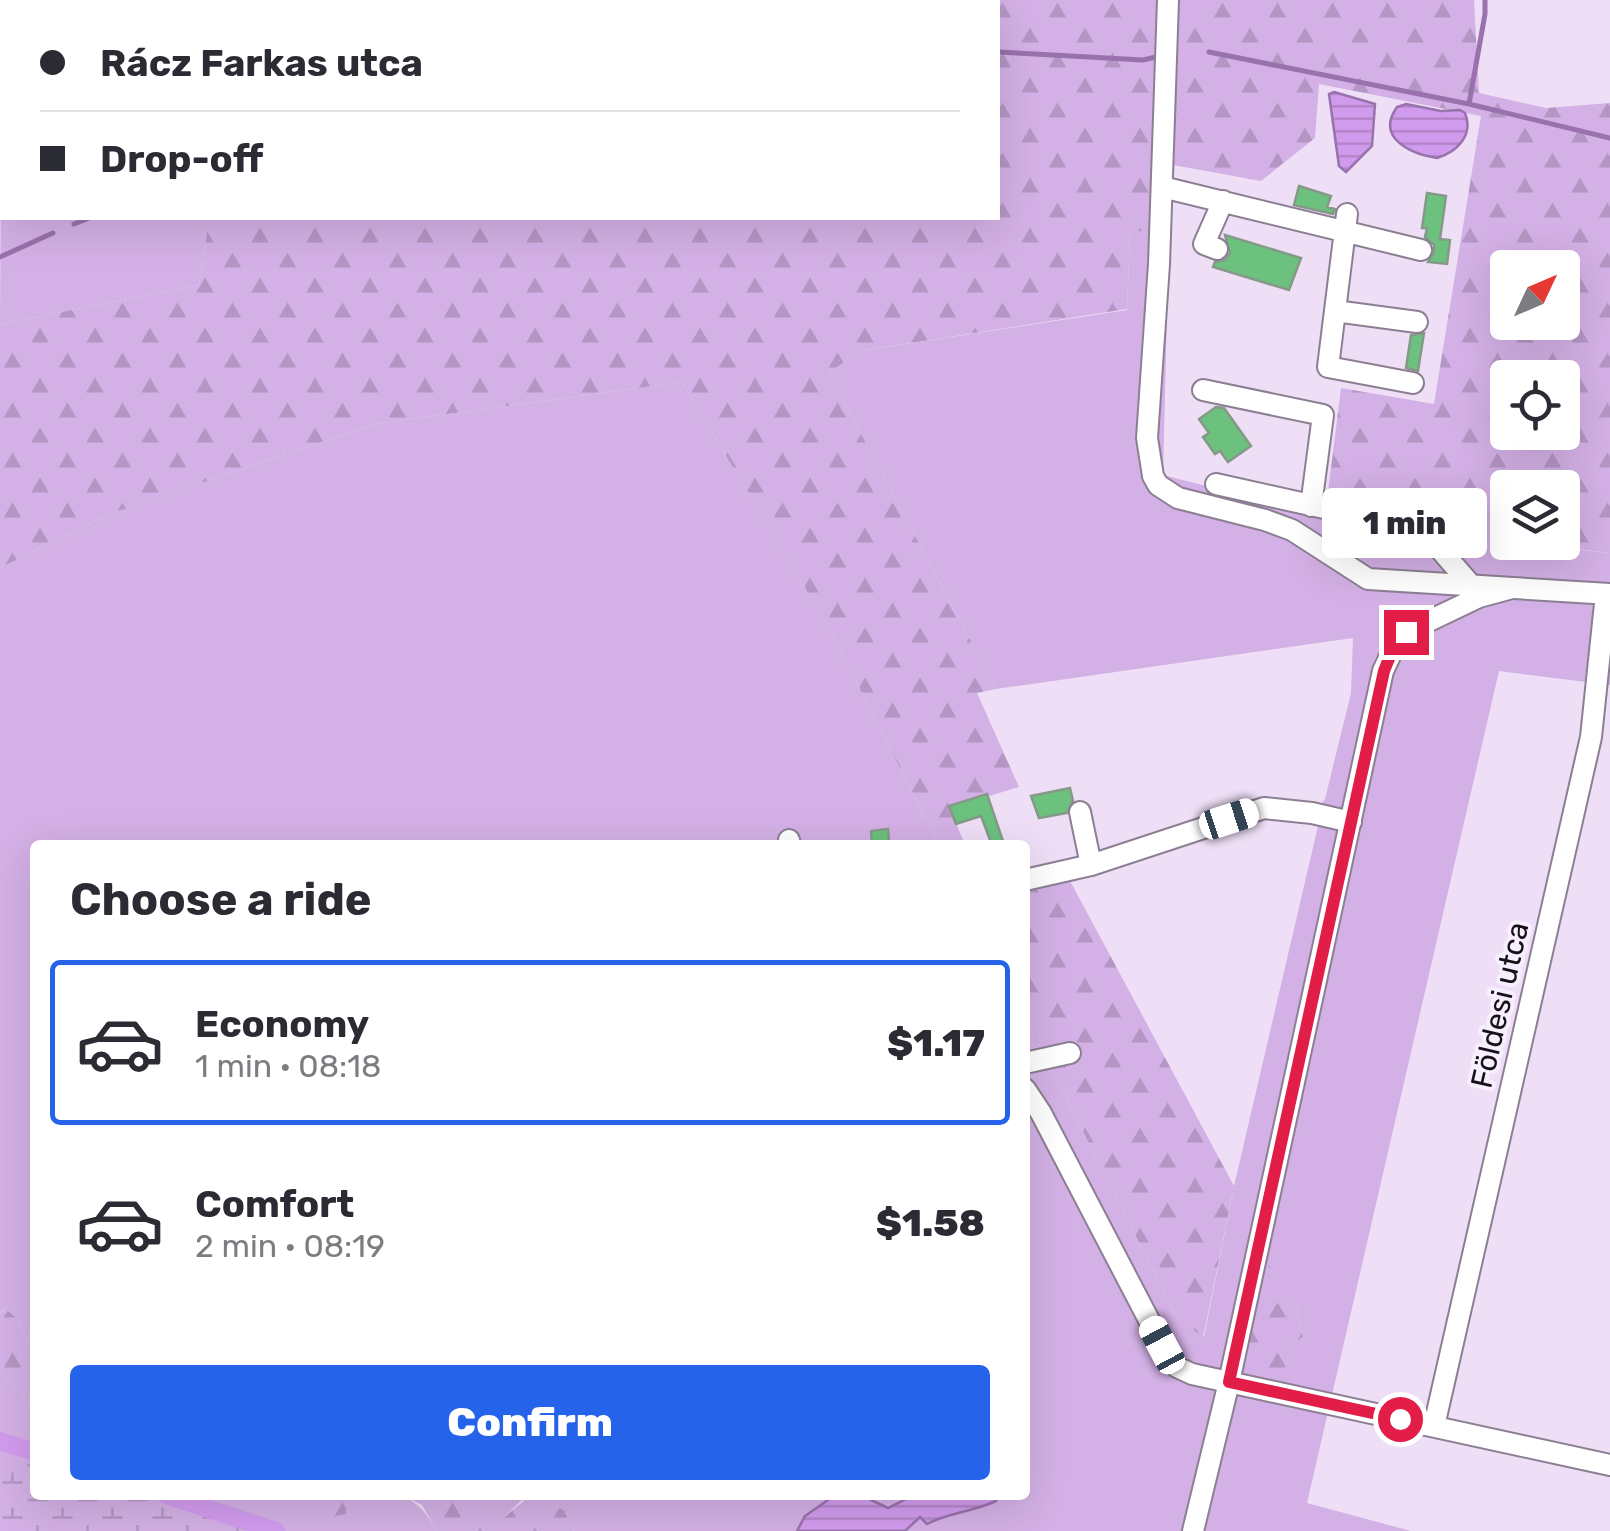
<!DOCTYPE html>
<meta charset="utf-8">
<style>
body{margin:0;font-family:Rubik,sans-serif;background:#f2f2f3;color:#2b2b33;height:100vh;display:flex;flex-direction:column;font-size:38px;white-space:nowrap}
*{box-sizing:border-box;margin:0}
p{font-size:32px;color:#7c7c81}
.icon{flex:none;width:55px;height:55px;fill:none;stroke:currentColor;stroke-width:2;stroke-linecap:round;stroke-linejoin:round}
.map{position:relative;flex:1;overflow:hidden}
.drawer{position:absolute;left:30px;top:840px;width:1000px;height:660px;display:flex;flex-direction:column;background:#fff;border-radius:10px;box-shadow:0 10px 40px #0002}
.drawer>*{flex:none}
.top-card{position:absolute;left:0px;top:0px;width:1000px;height:220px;box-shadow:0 10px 40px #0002;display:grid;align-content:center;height:220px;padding:0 40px;background:#fff}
.needle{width:65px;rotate:46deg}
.buttons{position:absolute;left:1490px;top:250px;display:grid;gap:20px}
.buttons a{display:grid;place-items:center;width:90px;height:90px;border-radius:10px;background:#fff;box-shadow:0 10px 40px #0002;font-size:50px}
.end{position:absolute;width:45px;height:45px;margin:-22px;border:12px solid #e11d48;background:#fff;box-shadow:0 0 0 5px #fff}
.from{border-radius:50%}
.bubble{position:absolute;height:70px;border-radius:10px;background:#fff;box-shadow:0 10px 40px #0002;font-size:32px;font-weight:800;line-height:70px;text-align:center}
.car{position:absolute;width:30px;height:60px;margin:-30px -15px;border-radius:12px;box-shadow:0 0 8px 2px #0007;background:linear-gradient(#fff 24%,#345 0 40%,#fff 0 76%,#345 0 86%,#fff 0)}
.top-card b{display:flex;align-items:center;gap:35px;height:95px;font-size:38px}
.top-card b+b{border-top:2px solid #e1e1e2}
.top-card i{width:25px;height:25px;background:#2b2b33}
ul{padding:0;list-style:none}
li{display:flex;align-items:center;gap:30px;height:165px;margin:0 20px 15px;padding:0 20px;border:5px solid transparent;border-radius:10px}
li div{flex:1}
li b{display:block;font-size:38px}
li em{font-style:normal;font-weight:800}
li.selected{border-color:#2563eb}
li>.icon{width:90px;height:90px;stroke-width:1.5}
h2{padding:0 40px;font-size:45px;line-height:120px}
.cta{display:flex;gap:20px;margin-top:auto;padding:20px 40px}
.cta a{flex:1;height:115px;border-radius:10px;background:#2563eb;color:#fff;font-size:40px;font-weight:800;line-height:115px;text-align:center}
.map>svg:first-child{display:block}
.green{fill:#d3b0e5;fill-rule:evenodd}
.forest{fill:url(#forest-firs);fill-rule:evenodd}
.wetland{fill:url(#wetland-marsh)}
.water{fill:url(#water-rules);stroke:#9972ad;stroke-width:2.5}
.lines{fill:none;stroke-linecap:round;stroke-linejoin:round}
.stream{stroke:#9972ad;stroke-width:5}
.canal{stroke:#d19bed;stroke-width:18}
.building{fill:#6cc17e;stroke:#859988;stroke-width:2.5}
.minor-casing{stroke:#8c7f93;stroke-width:24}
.minor{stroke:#fff;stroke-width:20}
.route{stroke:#e11d48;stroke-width:12}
.labels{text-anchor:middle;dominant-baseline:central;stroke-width:8;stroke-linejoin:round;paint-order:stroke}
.street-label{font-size:30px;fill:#161118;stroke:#f7effd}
</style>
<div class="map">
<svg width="1610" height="1531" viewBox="0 0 1610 1531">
<defs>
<pattern id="forest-firs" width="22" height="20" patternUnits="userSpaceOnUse" patternTransform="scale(2.5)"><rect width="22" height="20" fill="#d3b0e5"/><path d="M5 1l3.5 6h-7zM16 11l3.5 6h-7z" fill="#b496c4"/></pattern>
<pattern id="wetland-marsh" width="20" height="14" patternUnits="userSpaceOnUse" patternTransform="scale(2.5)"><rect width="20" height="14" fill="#d3b0e5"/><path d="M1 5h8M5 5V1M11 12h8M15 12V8" fill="none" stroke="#b496c4"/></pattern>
<pattern id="water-rules" width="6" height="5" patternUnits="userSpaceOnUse" patternTransform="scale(2.5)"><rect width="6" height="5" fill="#d19bed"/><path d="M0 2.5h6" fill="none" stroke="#b384ca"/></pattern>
</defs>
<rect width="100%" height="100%" fill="#eedff6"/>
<path class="green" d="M2 8V218H249L208 227 199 285 0 324Z
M1130 231H1169L1163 475 1325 516 1507 540 1508 542 1610 553V685L1499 671 1307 1503 1411 1531H574L564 1510 531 1495H1025V1017L1175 1314 1204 1337 1234 1186 1318 826 1319 807 1325 799 1351 693 1353 638 996 689 829 373 860 351 1127 310ZM1295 1302 1303 1337 1283 1351Z
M682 382 830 630 939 845H35V1338L25 1336 18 1320 5 1309 0 1314V568L107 515 375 424Z
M0 1370 26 1400 35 1402V1451L0 1439Z
M172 1495H305L312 1502 345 1514V1495C392 1495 411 1485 437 1531H282Z
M481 1495H527L502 1519H490Z"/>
<path class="forest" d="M97 0H1474L1479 93 1546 108 1610 103V553L1528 543 1562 542V488H1508L1507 540 1325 516 1341 388 1434 404 1481 116 1319 84 1315 138 1261 181 1173 165 1169 231H1130L1127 309 860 351 829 373 996 689 977 693 1019 787 950 808 965 845H939L830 630 682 382 375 424 107 515 0 568V324L199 285 208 226 249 218H998V2H96ZM1508 268H1562V322H1508ZM1508 378H1562V432H1508Z
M1069 879 1234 1186 1203 1338 1175 1314 1025 1017V893Z
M1264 1258 1295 1302 1303 1337 1283 1351 1286 1372 1253 1371 1247 1346Z
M6 1309 18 1320 25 1336 35 1338V1402L26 1400 0 1370V1314Z
M305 1495H345L346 1514 325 1518Z
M402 1495H481L490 1518 502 1519 531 1495 564 1510 574 1531H437L422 1505Z"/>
<path class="wetland" d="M0 1439 35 1451V1495H172L282 1531H0Z"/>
<path class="water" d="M1334 92 1375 104 1372 146 1346 172 1339 166 1329 94Z
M1406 104 1441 111 1460 110 1465 113C1474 135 1457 152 1437 158 1411 154 1375 138 1397 107Z
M835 1495H871V1500L888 1508 914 1495H997L996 1501C973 1512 949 1512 927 1524L920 1517 905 1531H797L805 1516Z"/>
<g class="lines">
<path class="stream" d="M78 2 79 0
M998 52 1143 60 1156 57
M1209 52 1469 104 1610 138
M1469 104 1485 14V0
M0 152 2 147
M74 224 89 218
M0 257 53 233"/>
<path class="canal" d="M25 2 26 0
M0 46 2 42
M0 1441 35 1452
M166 1495 276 1531"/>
</g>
<path class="building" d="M1299 186 1331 196 1327 207 1335 209 1333 214 1294 205Z
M1427 193 1446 196 1440 239 1450 240 1447 264 1428 262 1434 252V245L1425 237 1427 228H1422Z
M1225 235 1301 258 1289 290 1213 267 1215 262 1225 260 1230 253Z
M1424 333 1418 371 1406 368 1411 335Z
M1216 407 1224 408 1251 446 1228 462 1220 451 1215 454 1203 437 1209 433 1199 419Z
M1070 788 1073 801 1067 813 1039 818 1031 796Z
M987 794 1004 844 1002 845H992L981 816 956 824 949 806Z
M888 829 889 842 872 844 871 831Z"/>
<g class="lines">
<g class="minor-casing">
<path id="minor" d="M1168 0 1159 264 1147 438 1153 476 1158 485 1178 498 1265 520 1292 530 1368 579 1610 594
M1162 187 1421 250
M1347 214 1328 367 1413 383
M1217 249 1204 244 1223 201
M1335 311 1417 322
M1203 390 1323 415 1311 506
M1216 484 1414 528 1431 539 1471 585
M1080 812 1091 865
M789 840 790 845
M1025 880 1091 865 1264 808 1312 813 1351 822
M1025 1063 1070 1053
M1025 1089 1041 1113 1162 1345 1177 1367 1192 1374 1610 1465
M1434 1426 1591 737 1606 594
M1193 1531 1229 1382 1383 671 1397 641 1406 632 1479 597 1512 588"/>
</g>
<use href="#minor" class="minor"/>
</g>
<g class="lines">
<path class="route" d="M1400 1419 1229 1382 1384 671 1396 641 1406 632"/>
</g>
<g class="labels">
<g class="street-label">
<text transform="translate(1500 1005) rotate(-77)">Földesi utca</text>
</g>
</g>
</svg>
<div class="buttons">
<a><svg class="needle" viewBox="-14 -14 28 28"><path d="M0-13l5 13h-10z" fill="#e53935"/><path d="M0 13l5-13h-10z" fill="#7c7c81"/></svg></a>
<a><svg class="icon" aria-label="locate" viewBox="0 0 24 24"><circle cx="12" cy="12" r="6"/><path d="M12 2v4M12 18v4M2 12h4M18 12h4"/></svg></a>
<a><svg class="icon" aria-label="layers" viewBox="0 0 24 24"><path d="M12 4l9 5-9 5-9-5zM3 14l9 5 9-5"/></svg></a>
</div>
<i class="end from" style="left:1400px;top:1419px"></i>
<i class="end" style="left:1406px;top:632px"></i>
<div class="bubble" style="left:1322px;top:488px;width:165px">1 min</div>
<i class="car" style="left:1229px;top:819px;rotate:72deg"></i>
<i class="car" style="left:1162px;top:1345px;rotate:332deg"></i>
<div class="top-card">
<b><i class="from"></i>Rácz Farkas utca</b>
<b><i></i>Drop-off</b>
</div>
<section class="drawer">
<h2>Choose a ride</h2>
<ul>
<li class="selected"><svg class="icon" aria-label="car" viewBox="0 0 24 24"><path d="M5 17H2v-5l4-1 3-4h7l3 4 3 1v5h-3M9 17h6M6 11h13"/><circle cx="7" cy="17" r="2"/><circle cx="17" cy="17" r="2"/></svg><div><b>Economy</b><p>1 min · 08:18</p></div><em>$1.17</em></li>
<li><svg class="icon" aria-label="car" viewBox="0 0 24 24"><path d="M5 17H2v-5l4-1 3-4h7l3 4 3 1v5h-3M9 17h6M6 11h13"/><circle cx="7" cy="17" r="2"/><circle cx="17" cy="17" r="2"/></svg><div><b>Comfort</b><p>2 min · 08:19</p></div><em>$1.58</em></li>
</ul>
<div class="cta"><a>Confirm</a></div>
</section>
</div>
